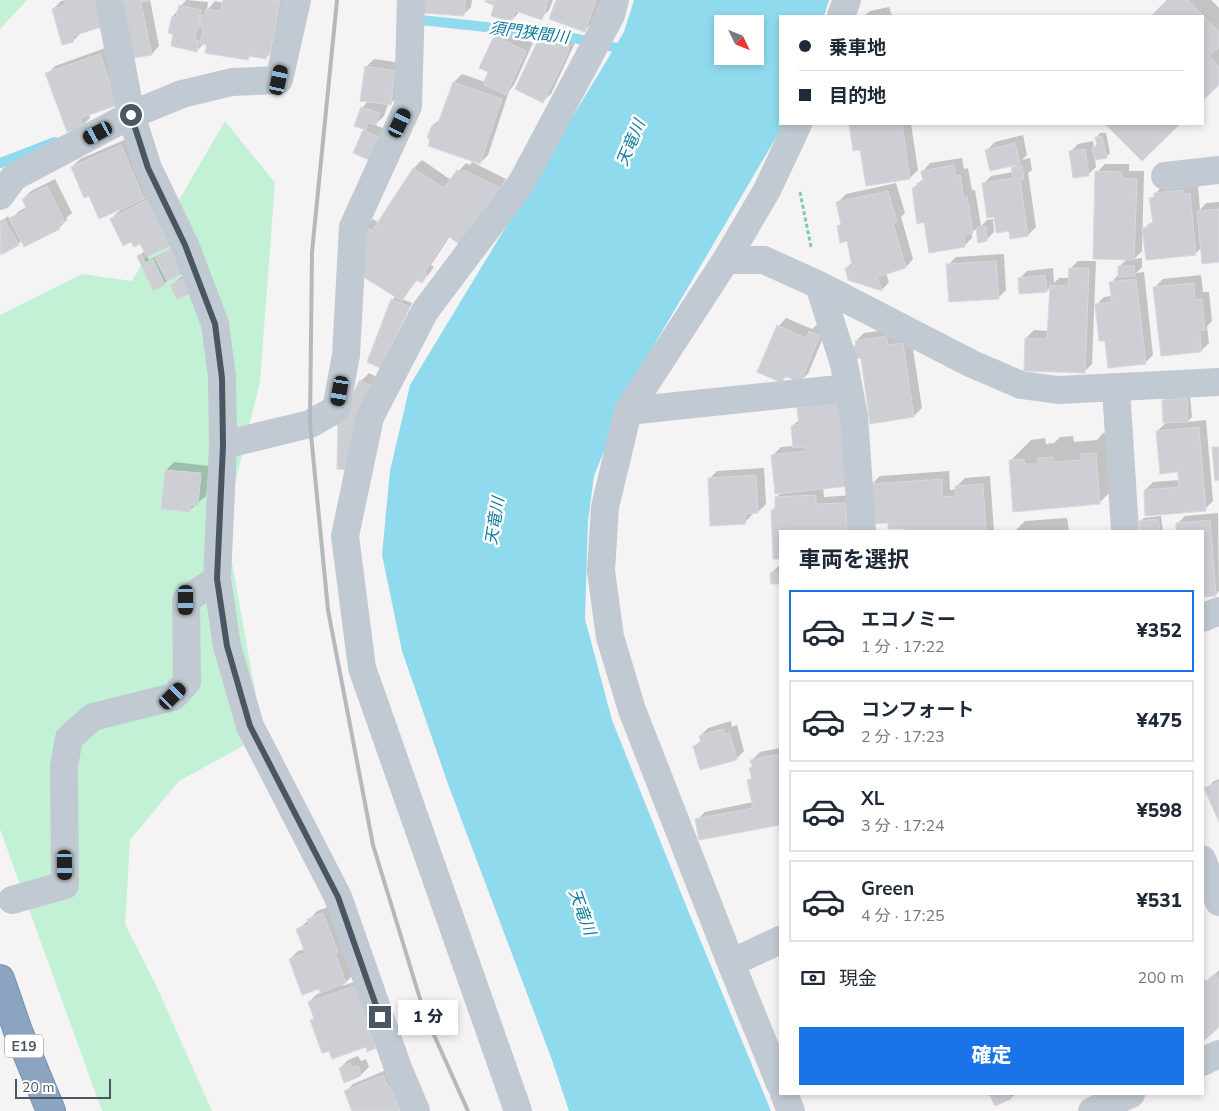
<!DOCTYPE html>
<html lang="ja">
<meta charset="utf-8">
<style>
body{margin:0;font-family:"Nunito Sans","Noto Sans JP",sans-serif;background:#f2f2f3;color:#1f2937;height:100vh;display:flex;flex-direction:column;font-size:19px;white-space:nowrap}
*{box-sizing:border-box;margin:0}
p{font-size:16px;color:#747a83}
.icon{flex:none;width:28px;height:28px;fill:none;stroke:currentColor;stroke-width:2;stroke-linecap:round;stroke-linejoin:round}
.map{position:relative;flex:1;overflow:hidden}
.panel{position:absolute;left:779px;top:530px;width:425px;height:565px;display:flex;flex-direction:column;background:#fff;border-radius:0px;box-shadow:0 2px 8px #0003}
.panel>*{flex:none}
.hud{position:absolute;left:779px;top:15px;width:425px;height:110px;border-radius:0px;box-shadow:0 2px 8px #0003;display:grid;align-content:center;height:110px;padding:0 20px;background:#fff}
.needle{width:32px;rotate:133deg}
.controls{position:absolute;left:714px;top:15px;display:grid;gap:10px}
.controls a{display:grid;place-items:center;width:50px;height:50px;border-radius:0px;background:#fff;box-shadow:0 2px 8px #0003;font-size:25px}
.scale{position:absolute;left:15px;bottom:12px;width:96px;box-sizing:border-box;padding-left:5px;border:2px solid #4a5661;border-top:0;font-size:14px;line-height:18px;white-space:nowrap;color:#4a5661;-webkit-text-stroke:4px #fff;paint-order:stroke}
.end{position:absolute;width:22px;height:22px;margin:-11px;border:6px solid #4a5661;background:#fff;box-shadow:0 0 0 2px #fff}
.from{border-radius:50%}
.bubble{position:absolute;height:35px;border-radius:0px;background:#fff;box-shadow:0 2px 8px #0003;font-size:16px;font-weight:800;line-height:35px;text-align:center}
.car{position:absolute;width:15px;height:30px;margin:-15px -8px;border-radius:6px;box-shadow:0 0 4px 1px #0007;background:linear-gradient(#222 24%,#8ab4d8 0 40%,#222 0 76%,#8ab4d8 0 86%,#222 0)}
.hud b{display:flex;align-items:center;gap:18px;height:48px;font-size:19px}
.hud b+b{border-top:1px solid #e0e1e3}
.hud i{width:12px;height:12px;background:#1f2937}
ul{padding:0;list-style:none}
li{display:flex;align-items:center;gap:15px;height:82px;margin:0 10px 8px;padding:0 10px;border:2px solid #e0e1e3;border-radius:0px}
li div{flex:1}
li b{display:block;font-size:19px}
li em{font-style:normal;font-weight:800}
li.selected{border-color:#1a73e8}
li>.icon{width:45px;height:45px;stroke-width:1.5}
h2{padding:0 20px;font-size:22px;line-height:60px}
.pay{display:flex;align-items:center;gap:12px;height:55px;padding:0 20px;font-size:19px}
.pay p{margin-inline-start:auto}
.primary-button{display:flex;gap:10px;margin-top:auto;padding:10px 20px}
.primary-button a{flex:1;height:58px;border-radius:0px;background:#1a73e8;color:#fff;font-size:20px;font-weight:800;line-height:58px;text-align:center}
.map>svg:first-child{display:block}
.green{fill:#c3f1d5}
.water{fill:#90daee;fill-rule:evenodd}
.shadow{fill:#0003}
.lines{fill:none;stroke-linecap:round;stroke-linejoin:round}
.stream{stroke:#90daee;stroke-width:10}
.building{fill:#cdcfd5;stroke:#d7d9de}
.highway-casing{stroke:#7690ad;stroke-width:30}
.path{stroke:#7ad0a6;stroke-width:3;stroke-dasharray:4 2.5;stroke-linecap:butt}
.minor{stroke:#c1cad2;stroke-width:28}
.highway{stroke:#8ba5c1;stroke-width:28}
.rail{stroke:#b5b8bd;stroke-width:4}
.route{stroke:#4a5661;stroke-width:6}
.labels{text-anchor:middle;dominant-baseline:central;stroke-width:5;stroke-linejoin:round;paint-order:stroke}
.shield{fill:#fff;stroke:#808990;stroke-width:1}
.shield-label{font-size:14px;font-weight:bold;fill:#4a5661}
.water-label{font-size:16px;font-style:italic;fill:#0c7c9b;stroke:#fff}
</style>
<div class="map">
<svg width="1219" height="1111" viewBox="0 0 1219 1111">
<rect width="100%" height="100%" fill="#f5f3f3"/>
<path class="green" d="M0 0H27L0 29Z
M225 121 275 183 260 382 225 524 263 735 179 781 130 840 125 924 156 985 212 1111H102L0 829V315L82 274 132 281Z"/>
<path class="water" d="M634 0H829L824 16H780V124H784L630 386 594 476 588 521 585 619 612 720 687 908 771 1111H569L552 1060 448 784 402 651 382 555 390 471 410 385 624 32ZM722 24H755V56H722Z"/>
<path class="shadow" d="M67 0H104L81 33 73 41 53 9 61 1Z
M125 0H150L159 46 152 54Z
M186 0 208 2 207 10 215 1 224 3V0H286L278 46 266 58 251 55 248 59 204 43 197 51 175 34 173 16Z
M425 0H472L471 7 463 15Z
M487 0H553L549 10 541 18 520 11 511 21 495 4Z
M557 0H601L593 22 585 30Z
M1169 0H1211L1219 8V83L1202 100V16H1152Z
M889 7 892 16H864L870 11Z
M503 29 533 43 514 85 509 91 488 155 480 163 433 125 442 118 454 82 462 74 485 82 490 71 495 37Z
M548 31 576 38 575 43 551 94 543 101 540 39Z
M108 47 125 96 89 114 90 118 82 126 47 74 55 66Z
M374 59 402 63 398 96 390 104H388L384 116 375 125 390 131 382 152 364 131 367 128 356 125 362 108 368 101 366 67Z
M850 124H911L918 170 910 178 861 148 854 149Z
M1106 124H1178L1142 160Z
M1100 133H1106L1110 153 1106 157 1095 159 1096 167 1088 175 1070 152 1078 144 1093 141 1094 147 1098 143 1097 137Z
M1023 135 1027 155 1022 160 1030 158 1032 170 1028 173 1036 227 1028 235 993 220 994 232 986 240 979 241 977 228 972 232V238L964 246 925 221 913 188 924 178 923 171 930 163 962 158 964 169 968 168 972 190H975L981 226 987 220 995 219 983 184 991 176 1013 172V168L1018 163 987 150 995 142Z
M129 138 152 190 144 198 157 192 147 256 149 260 176 246 168 280 164 284 138 256 145 251 140 242 111 219 122 208 90 194 72 167 80 159Z
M422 160 451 180 466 163 470 165 472 162 506 179 467 235 450 236 431 265 434 267 429 274 422 282 418 279 402 299 412 303 383 363 380 366 392 300 396 296 366 227 373 219 379 223 414 168Z
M1105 164H1129V171H1144L1142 251 1134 259 1142 258V267L1136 273 1144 272 1153 355 1145 363 1106 339 1095 306 1104 297 1112 296 1111 283 1119 274V267L1127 259 1097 172Z
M55 179 72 213 66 218 67 220 59 228 22 241 1 254 0 251V222L8 216 10 220 19 211 27 207 23 199 31 191Z
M896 183 905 213 901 217 913 259 906 267 886 273 889 282 882 290 846 268 853 262 848 240 838 226 842 223 838 202 846 194Z
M1163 185 1198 186 1200 210 1206 203 1219 202V261L1202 247 1196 253 1147 259 1142 230 1154 220 1151 199Z
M1004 254 1006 290 998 298 948 265 956 257Z
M1078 261H1096L1092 364 1084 372 1026 338 1034 330 1049 331 1051 287 1046 291 1019 279 1027 271 1053 268 1054 283 1059 278H1069L1070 269Z
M194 270 178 298 172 285 180 278Z
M1201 275 1203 292H1209L1212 321 1207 326 1209 343 1201 351 1155 287 1163 279Z
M786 318 812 329 818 324 827 328 808 374 800 381 787 376 782 381 779 326Z
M894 329 911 336 922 408 914 416 854 347 857 344 856 341 864 333Z
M369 373 381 379 367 461 361 381Z
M848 394 823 487 824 497 854 495 855 531H780V558L772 510 776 506V497L782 492 773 455 781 447 794 446 792 426 800 419 798 408 806 401Z
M1190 395 1192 417 1187 422 1206 420 1213 501 1205 509 1145 490 1153 482 1180 480 1179 471 1157 431 1167 422 1163 400 1167 396Z
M1116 432 1120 482 1099 503 1010 461 1031 440 1045 438 1046 444 1054 443 1060 437 1073 436 1074 442 1097 440 1103 433Z
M174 462 209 466 206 496 190 510 166 470Z
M764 468 766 504 758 512H753V514L745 522 709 479 717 471Z
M949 471 950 490 957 489V486L965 478 990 476 994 531H906V528L889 521 872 484 880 476Z
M1218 513 1219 591 1216 594 1202 531H1178L1177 524 1185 516Z
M1161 516 1163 531H1141L1140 521 1144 518Z
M1067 518 1069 531H1015L1025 521Z
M780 565V581L772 583 771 573Z
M731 721 732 727 737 725 744 751 736 759 695 746 701 740 700 736 708 728Z
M780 748V823L697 820 705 812 753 802 749 780 752 777 751 768 753 766 752 760 760 752Z
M1219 779V819L1206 789 1214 781Z
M331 906 354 974 342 986 363 979 383 1039 376 1047 367 1046 312 1020 315 1018 309 1002 317 994 321 993 319 987 290 959 298 951 305 949 298 929 309 920 317 911Z
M1219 970V1026L1202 1035V982L1205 980 1207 982Z
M358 1056 361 1061 366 1059 369 1067 361 1075 345 1081 340 1068 348 1060Z
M391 1068 411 1111H354L345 1092 353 1084Z
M990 1094H1015L1011 1098 995 1105Z"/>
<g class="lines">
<path class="stream" d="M421 20 486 27 522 34 543 31 626 50
M0 163 55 142"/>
</g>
<path class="building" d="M71 0H95L102 27 72 36 74 42 62 45 52 9 65 5V2Z
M123 0H149L148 2 142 1 141 4 152 55 132 58Z
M223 0H280L270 55 267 54 266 59 249 56 248 60 205 53 207 45 200 44 203 28 199 27 201 15H205L206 9 221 11Z
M424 0H465L464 16 423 13Z
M486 0H548L542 20 515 11 511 23 491 16 494 5 485 2Z
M556 0H596L585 32 549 19Z
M1167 0H1188L1219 32V47L1209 56 1219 67V85L1202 101V16H1151Z
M179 5 201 10 195 40 199 41 197 52 171 46 173 34 168 33 172 16 176 17Z
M494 36 526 51 506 95 483 84 488 72 479 68Z
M539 38 569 45 568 52 543 103 515 89Z
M100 54 118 105 80 118 83 127 67 132 45 73Z
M365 66 395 71 391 105 360 101Z
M453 82 502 99 480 164 428 146 430 139 427 138 432 125 437 126Z
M361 107 380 113 376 125 368 123 366 130 354 126Z
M849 124H902L910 179 866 186 860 150 853 151Z
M1105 124H1180L1142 161Z
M363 130 383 139 374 162 353 153Z
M1102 136 1107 158 1095 160 1092 147 1097 146 1095 137Z
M1015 143 1020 164 990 171 985 150Z
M121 145 144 199 99 219 89 196 84 198 71 167Z
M1085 149 1089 176 1073 178 1069 151Z
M954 165 956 176 960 175 964 198 967 197 973 233 964 235 965 247 929 253 924 222 917 224 912 188 918 187 917 183 923 182 921 171Z
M1022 166 1024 179H1020L1028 236 1010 239 1009 231 996 233 994 217 987 218 982 183 1013 178 1011 167Z
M413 168 444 188 457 170 461 172 463 170 499 187 460 245 448 236 424 273 427 275 422 283 416 280 402 301 357 273 365 226 372 231Z
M1095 171 1122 172V178L1137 179 1134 260 1093 259Z
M47 186 65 222 58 225 60 229 24 247 9 218 27 210 22 199Z
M1183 190V194L1190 193 1196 255 1146 260 1142 228 1148 227V224L1153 223 1149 198 1154 197V193Z
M888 191 897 222 893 223 906 268 877 277 882 291 848 280 845 268 852 266 847 241 840 243 837 226 841 225 836 202Z
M149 199 171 246 147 257 140 244 134 247 131 242 123 246 110 219Z
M1219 209V262L1202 264 1197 211Z
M4 219 19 245 1 255 0 221Z
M986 226 987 241 978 243 976 229 978 227Z
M172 249 184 273 167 281 155 258Z
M141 254 145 263 153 259 165 285 153 291 137 256Z
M996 261 999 299 949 302 946 264Z
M1118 266H1134L1135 276 1118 277Z
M1069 268H1089L1085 373 1024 371 1025 338 1047 339 1050 285 1068 286Z
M1045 275 1047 292 1019 294 1018 278Z
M186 277 193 292 177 300 170 285Z
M1136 279 1146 364 1108 368 1105 341H1099L1095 304 1112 302 1109 282Z
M1194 283 1195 300 1202 299 1205 330 1198 331V334L1200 333 1201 352 1161 356 1153 287Z
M391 299 410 307 380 368 367 362Z
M777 325 806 338 809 331 820 336 800 383 785 376 782 383 757 372Z
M886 336 888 345 903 343 914 417 870 424 861 358 855 359 853 346H856L855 341Z
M360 380 373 387 359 471 337 469 338 420Z
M1187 398 1188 422 1163 423 1162 400Z
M841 401 849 486 775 494 771 455 806 451V447L793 448 791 426 799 424 797 408Z
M1199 427 1206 511 1145 516 1144 490 1179 487 1178 472 1160 474 1156 431Z
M1212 447H1219V480L1215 481Z
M1096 453 1100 504 1013 512 1009 460 1024 459 1025 464H1038V458L1053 457V462L1081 460V454Z
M165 470 201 473 198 506 191 505 190 512 161 509Z
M756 475 758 513 745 514 746 524 710 526 708 478Z
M942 479V497L956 496 955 486 983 484 986 531H905V529H888V523L873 524 871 484Z
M816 495V504L846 503 847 531H780V559H773L771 510H775V497Z
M1158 519 1160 531H1140L1139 521Z
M1210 520 1216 596 1202 597V531H1176V523Z
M778 572 779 584H771L770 573Z
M723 729 725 734 730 733 737 760 700 770 693 746 701 743 699 736Z
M780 754V825L699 840 695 819 753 808 747 780 752 779 749 768 752 767 750 760Z
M1219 782V822L1204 788Z
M323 913 338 952 335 953 346 983 320 993 319 989 302 995 289 959 305 953 296 929 309 924 307 919Z
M1214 974 1219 980V1027L1205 1040 1202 1037V985Z
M355 986 376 1048 367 1052 366 1047 332 1059 329 1051 322 1053 310 1020 314 1019 308 1002Z
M350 1063 352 1068 358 1066 361 1076 344 1083 339 1068Z
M383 1075 388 1087H391L400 1111H352L344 1091Z
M989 1094H1009L1011 1099 995 1106Z"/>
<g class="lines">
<g class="highway-casing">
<path id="highway" d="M0 979 18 1031 51 1111"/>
</g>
<path class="path" d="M800 192 811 247"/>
<path class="minor" d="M109 0 131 115 148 168 185 245 215 324 222 377 223 445 217 579 227 646 250 726 338 897 398 1068 416 1111
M841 16 847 0
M1165 176 1219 170
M0 196 14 177 131 115 182 94 232 82 279 80 297 0
M726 260 767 190 798 124
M819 285 844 364 854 416 862 531
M1116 388 1125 531
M628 411 848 388
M223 445 310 424 336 409 346 355 353 227 408 106 411 0
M1202 618 1219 611
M1202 859 1219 902
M12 900 65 885 64 766 69 738 93 717 173 697 187 682 186 600 217 579
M780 940 731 963 780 1084
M731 963 632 710 610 637 601 571 605 507 628 411 726 260H764L819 285 972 364 1021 385 1058 390 1219 382
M1202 1062 1219 1054
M784 1094 791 1111
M518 1111 362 668 345 536 370 417 425 311 522 182 611 15 615 0
M1092 1111 1131 1094"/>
<use href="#highway" class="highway"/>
<path class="rail" d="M337 0 312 252 310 424 328 610 373 845 425 1015 468 1111"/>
</g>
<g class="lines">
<path class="route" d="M131 115 148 168 185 245 215 324 222 378 223 445 217 579 227 646 250 726 338 897 380 1017"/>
</g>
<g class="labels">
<rect class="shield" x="5" y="1034.5" width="38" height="23" rx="4"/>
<g class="shield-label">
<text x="24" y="1046">E19</text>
</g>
<g class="water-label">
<text transform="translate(529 33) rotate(7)">須門狭間川</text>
<text transform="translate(631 143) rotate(-67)">天竜川</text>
<text transform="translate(495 521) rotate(-81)">天竜川</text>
<text transform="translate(582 912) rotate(70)">天竜川</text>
</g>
</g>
</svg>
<div class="controls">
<a><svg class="needle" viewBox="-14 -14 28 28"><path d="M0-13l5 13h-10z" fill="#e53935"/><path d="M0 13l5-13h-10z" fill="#747a83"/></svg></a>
</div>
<div class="scale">20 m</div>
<i class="end from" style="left:131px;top:115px"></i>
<i class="end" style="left:380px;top:1017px"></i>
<div class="bubble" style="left:398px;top:1000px;width:60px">1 分</div>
<i class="car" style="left:279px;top:80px;rotate:12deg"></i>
<i class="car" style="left:400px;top:123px;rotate:25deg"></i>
<i class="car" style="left:98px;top:133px;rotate:242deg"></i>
<i class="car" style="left:340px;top:391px;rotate:190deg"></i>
<i class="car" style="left:186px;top:600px;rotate:180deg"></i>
<i class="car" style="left:173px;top:696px;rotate:45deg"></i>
<i class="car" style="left:65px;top:865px;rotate:179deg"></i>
<div class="hud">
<b><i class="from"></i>乗車地</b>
<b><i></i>目的地</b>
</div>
<section class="panel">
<h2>車両を選択</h2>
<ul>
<li class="selected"><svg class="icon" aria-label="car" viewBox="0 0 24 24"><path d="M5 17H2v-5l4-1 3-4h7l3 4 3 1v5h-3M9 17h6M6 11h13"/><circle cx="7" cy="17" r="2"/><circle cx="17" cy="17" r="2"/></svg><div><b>エコノミー</b><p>1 分 · 17:22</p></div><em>¥352</em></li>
<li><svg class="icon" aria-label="car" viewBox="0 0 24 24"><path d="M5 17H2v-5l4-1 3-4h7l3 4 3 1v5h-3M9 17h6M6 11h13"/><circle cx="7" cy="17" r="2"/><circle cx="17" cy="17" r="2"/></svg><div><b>コンフォート</b><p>2 分 · 17:23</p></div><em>¥475</em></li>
<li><svg class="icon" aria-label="car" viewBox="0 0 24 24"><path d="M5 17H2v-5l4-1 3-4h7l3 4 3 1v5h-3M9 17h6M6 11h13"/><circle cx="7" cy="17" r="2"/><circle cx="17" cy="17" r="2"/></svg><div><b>XL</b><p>3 分 · 17:24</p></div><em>¥598</em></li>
<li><svg class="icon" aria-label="car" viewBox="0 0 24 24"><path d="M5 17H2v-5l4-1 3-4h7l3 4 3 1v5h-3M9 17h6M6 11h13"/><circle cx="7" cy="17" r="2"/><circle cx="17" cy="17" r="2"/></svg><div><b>Green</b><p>4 分 · 17:25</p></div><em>¥531</em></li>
</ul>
<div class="pay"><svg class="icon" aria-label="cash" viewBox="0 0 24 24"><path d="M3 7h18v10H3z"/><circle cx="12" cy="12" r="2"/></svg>現金<p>200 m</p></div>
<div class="primary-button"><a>確定</a></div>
</section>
</div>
